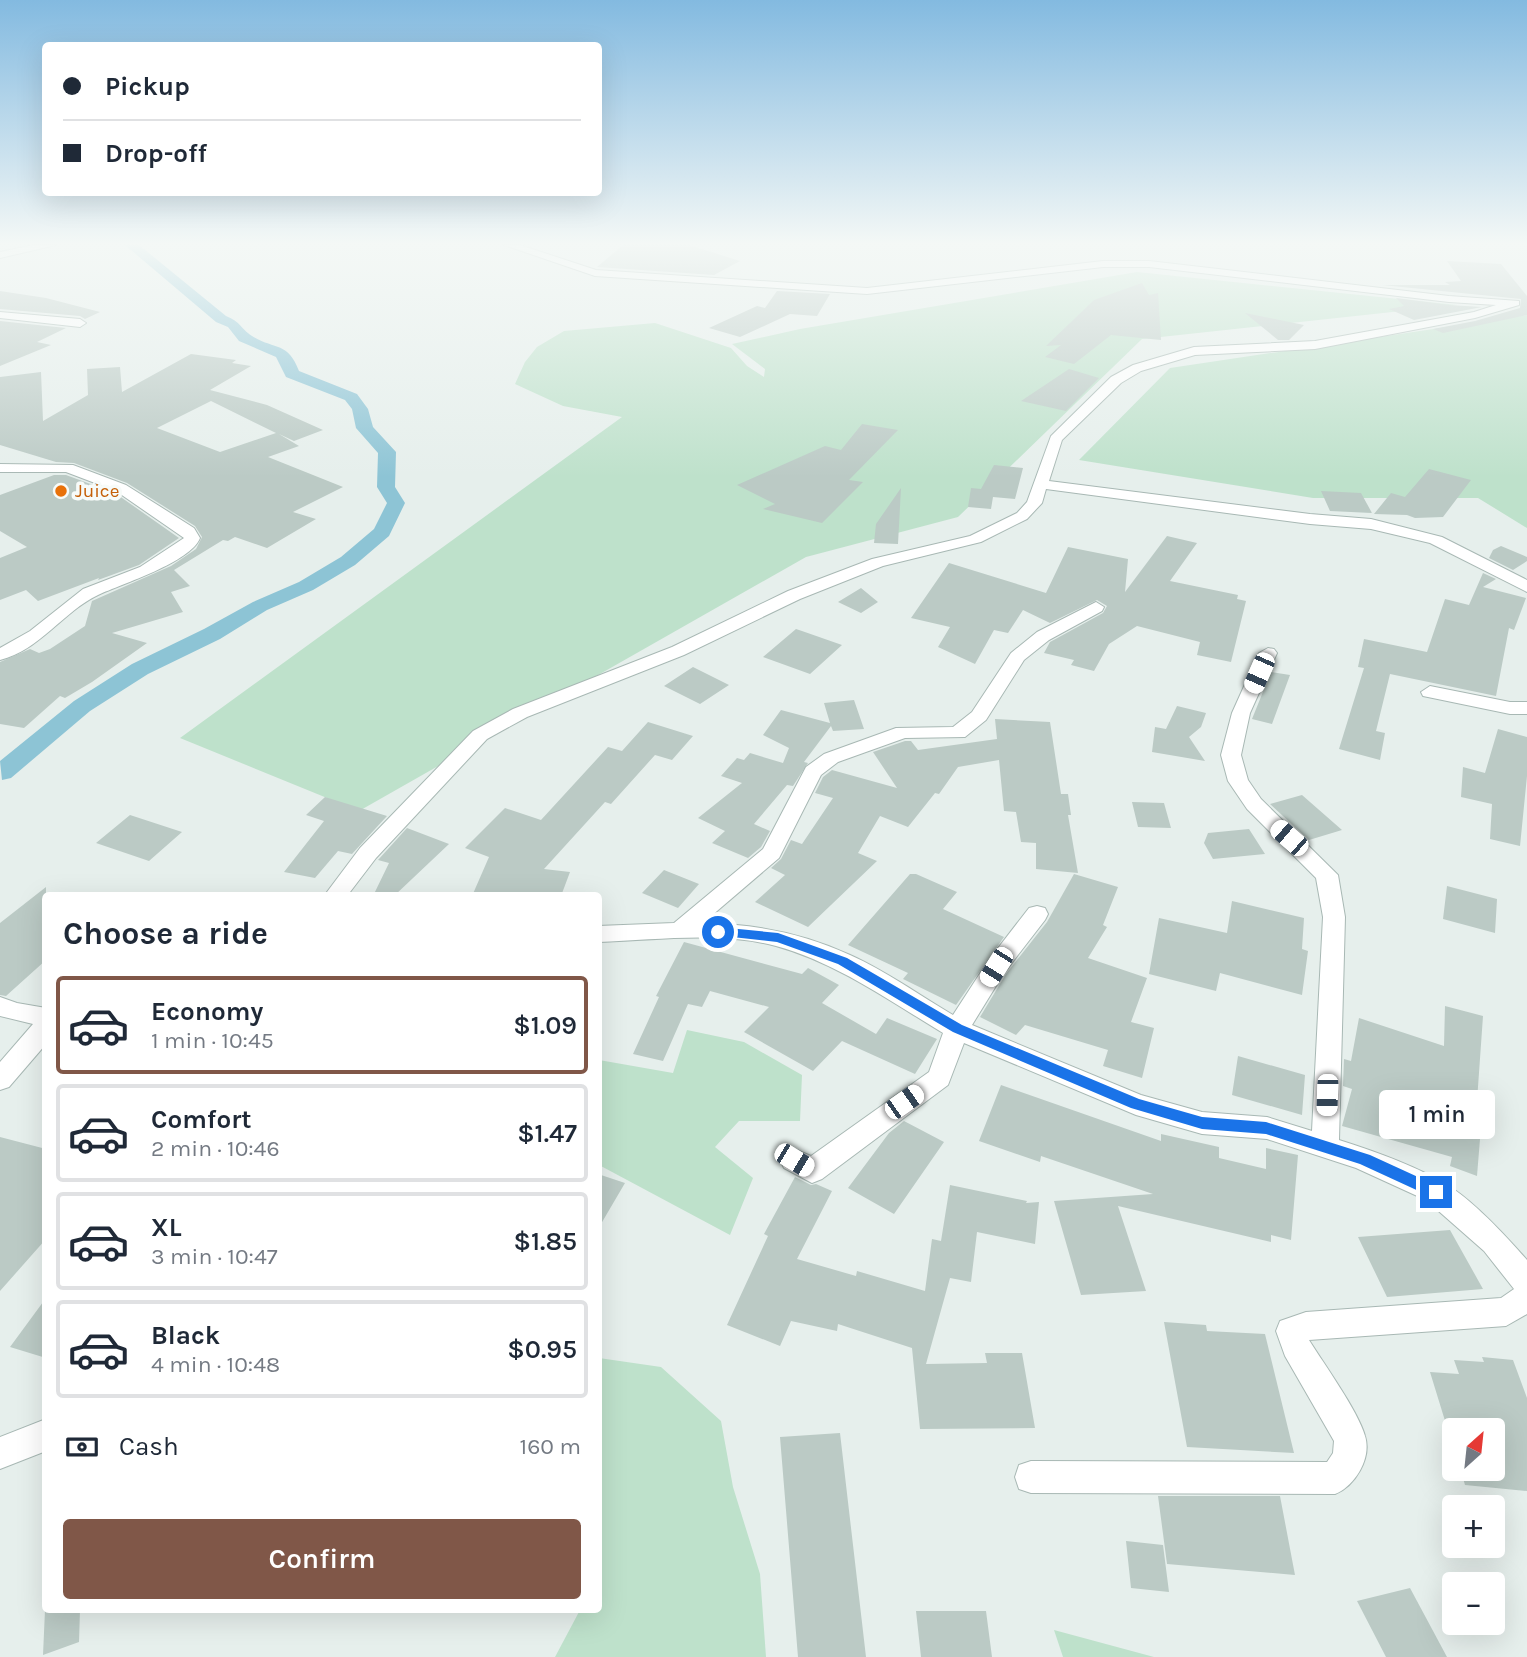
<!DOCTYPE html>
<meta charset="utf-8">
<style>
body{margin:0;font-family:Karla,sans-serif;background:#f6f6f7;color:#1f2937;height:100vh;display:flex;flex-direction:column;font-size:26px;white-space:nowrap}
*{box-sizing:border-box;margin:0}
p{font-size:23px;color:#747a83}
.icon{flex:none;width:38px;height:38px;fill:none;stroke:currentColor;stroke-width:2;stroke-linecap:round;stroke-linejoin:round}
.map{position:relative;flex:1;overflow:hidden}
.sheet{position:absolute;left:42px;top:892px;width:560px;height:721px;display:flex;flex-direction:column;background:#fff;border-radius:7px;box-shadow:0 7px 28px #0002}
.sheet>*{flex:none}
.hud{position:absolute;left:42px;top:42px;width:560px;height:154px;border-radius:7px;box-shadow:0 7px 28px #0002;display:grid;align-content:center;height:154px;padding:0 21px;background:#fff}
.needle{width:46px;rotate:27deg}
.fabs{position:absolute;left:1442px;top:1418px;display:grid;gap:14px}
.fabs a{display:grid;place-items:center;width:63px;height:63px;border-radius:7px;background:#fff;box-shadow:0 7px 28px #0002;font-size:35px}
.end{position:absolute;width:32px;height:32px;margin:-16px;border:9px solid #1a73e8;background:#fff;box-shadow:0 0 0 4px #fff}
.from{border-radius:50%}
.bubble{position:absolute;height:49px;border-radius:7px;background:#fff;box-shadow:0 7px 28px #0002;font-size:23px;font-weight:600;line-height:49px;text-align:center}
.car{position:absolute;width:21px;height:42px;margin:-21px -10px;border-radius:9px;box-shadow:0 0 5px 2px #0007;background:linear-gradient(#fff 24%,#345 0 40%,#fff 0 76%,#345 0 86%,#fff 0)}
.hud b{display:flex;align-items:center;gap:24px;height:66px;font-size:26px}
.hud b+b{border-top:2px solid #e0e1e3}
.hud i{width:18px;height:18px;background:#1f2937}
ul{padding:0;list-style:none}
li{display:flex;align-items:center;gap:21px;height:98px;margin:0 14px 10px;padding:0 7px;border:4px solid #e0e1e3;border-radius:7px}
li div{flex:1}
li b{display:block;font-size:26px}
li em{font-style:normal;font-weight:600}
li.selected{border-color:#805748}
li>.icon{width:63px;height:63px;stroke-width:1.5}
h2{padding:0 21px;font-size:32px;line-height:84px}
.pay{display:flex;align-items:center;gap:18px;height:77px;padding:0 21px;font-size:26px}
.pay p{margin-inline-start:auto}
.primary-button{display:flex;gap:14px;margin-top:auto;padding:14px 21px}
.primary-button a{flex:1;height:80px;border-radius:7px;background:#805748;color:#fff;font-size:28px;font-weight:600;line-height:80px;text-align:center}
.map>svg:first-child{display:block}
.green{fill:#bee1cb}
.lines{fill:none;stroke-linecap:round;stroke-linejoin:round}
.canal{fill:#8dc4d5;fill-rule:evenodd}
.building{fill:#bbcac5;fill-rule:evenodd}
.minor-casing{stroke:#a8b8b4;stroke-width:2}
.minor{fill:#fff;fill-rule:evenodd}
.route{fill:#1a73e8}
.food-dot{fill:#e8710a;stroke:#f7fbf9;stroke-width:2.5}
.labels{text-anchor:middle;dominant-baseline:central;stroke-width:7;stroke-linejoin:round;paint-order:stroke}
.far-food-label{font-size:19px;fill:#c56008;stroke:#f7fbf9;text-anchor:start}
</style>
<div class="map">
<svg width="1527" height="1657" viewBox="0 0 1527 1657">
<rect width="100%" height="100%" fill="#e6efec"/>
<path class="green" d="M1137 272 1457 305 1142 339 958 517 806 557 359 811 180 738 622 417 563 406 515 384 525 362 537 347 564 331 655 323 731 348 747 366 764 377 765 369 732 344 800 329Z
M1527 315V528L1478 498H1313L1079 460 1170 368Z
M687 1030 744 1042 802 1075 800 1121H739L715 1147 753 1178 730 1235 599 1165V1060L673 1073Z
M599 1358 661 1367 721 1421 733 1487 760 1574 766 1657H555L580 1610H598Z
M1054 1630 1154 1657H1063Z"/>
<g class="lines">
<path class="canal" d="M125 245H139L226 316C241 322 240 328 252 336 274 350 288 341 299 371L357 394 368 409 373 427 396 452 395 487 405 503 389 536 355 565 313 590 267 610 220 639 148 674 90 711 11 778 2 780 0 761 74 701 132 664 204 629 253 602 299 582 341 557 374 529 387 503 377 487 378 453 356 428 352 409 345 400 286 377 276 357 239 341 228 327 216 322Z"/>
</g>
<path class="building" d="M623 245H689L740 261 714 275 597 267Z
M1447 261 1501 264 1527 296V315L1443 333 1433 329 1475 321 1520 308 1521 299 1382 285H1450L1445 282 1461 281Z
M1142 283 1149 295 1158 293 1161 340 1111 335 1074 364 1045 357 1061 345 1046 346 1094 300Z
M0 291 46 298 100 312 85 319 80 316 0 309Z
M777 291 830 294 817 316 790 314 740 337 709 328 757 306 765 308Z
M1396 298 1449 305 1482 307 1414 320 1389 309 1404 306Z
M1245 313 1304 325 1289 340H1278Z
M0 321 66 328 37 342 51 345 0 366Z
M191 354 236 360 232 363 251 366 210 390 267 405 323 430 294 441 279 434 299 446 268 457 343 487 293 512 316 519 267 548 235 537 228 541 223 540 174 570 190 586 171 592 183 612 112 633 147 643 92 682 65 698 60 696 24 728 0 724V662L30 649 39 653 50 649 85 626 92 601 171 566 196 549 202 537 195 526 127 483 74 463 56 462 0 445V377L41 372 43 421 88 395 87 369 120 367 122 392ZM211 401 276 433 220 452 157 428Z
M1069 369 1099 378 1066 411 1021 401Z
M862 424 898 430 849 480 863 482 822 523 763 509 775 504 737 485 825 446 841 450Z
M994 465 1023 468 1015 499 993 497 991 509 968 507 971 488 981 489Z
M1429 469 1471 480 1443 517 1415 518 1407 515 1374 514 1391 493 1405 497Z
M54 475H66L115 493 179 538 139 565 98 580 99 578 38 601 26 590 0 600V558L27 547 0 531V495Z
M901 488 898 544 874 543 876 524Z
M1321 491 1361 493 1372 513 1330 511Z
M1167 536 1197 543 1170 581 1238 595 1237 599 1246 601 1231 662 1197 655 1200 642 1137 626 1109 644 1094 671 1071 665 1074 660 1044 653 1050 642 1103 613 1107 606 1097 600 1050 623 1023 610 1008 633 994 630 975 664 938 647 950 627 911 618 949 563 1046 593 1068 547 1128 559 1125 592Z
M1501 546 1527 557V561L1513 570 1489 558 1493 550Z
M1483 573 1496 579 1483 587 1526 598 1514 630 1509 628 1496 696 1390 674 1376 731 1385 733 1380 760 1339 749 1364 668 1358 667 1364 639 1427 652 1445 599 1469 605Z
M861 588 878 602 861 613 838 602Z
M796 629 802 631 842 645 810 674 763 657Z
M693 667 729 685 700 704 664 686Z
M1271 672 1290 675 1272 724 1252 719Z
M854 700 864 729 833 731 831 726 804 762 808 763 793 786 787 785 754 824 770 831 761 847 748 858 712 843 725 831 698 818 742 783 721 776 737 758 744 760 750 753 783 763 789 748 763 735 781 710 830 723 824 703Z
M1177 706 1206 713 1201 727 1189 737 1205 761 1152 752 1155 727 1166 729Z
M995 719 1050 722 1061 794H1068L1071 815H1068L1078 873 1036 869V843L1021 842 1016 812 1004 811 999 760 958 767 939 794 935 793 908 827 880 816 858 853 877 861 808 927 755 902 785 875 771 868 781 859 791 840 802 844 833 798 815 793 823 777 832 770 897 788 873 752 905 741H911L918 750 997 739Z
M648 722 693 736 672 760 655 755 611 804 605 802 544 869 570 872 561 896H472L489 857 465 848 505 808 541 820 608 747 622 751Z
M1498 729 1527 737V776L1520 846 1490 839 1492 804 1461 797 1463 767 1485 773Z
M1302 795 1342 830 1309 840 1270 804Z
M325 797 387 816 352 854 338 851 315 878 284 872 324 821 306 815Z
M1132 802 1164 803 1171 828 1138 827Z
M130 815 182 832 149 861 96 843Z
M407 828 449 844 394 896H373L389 863 378 860Z
M1249 829 1265 854 1213 859 1204 843 1208 833Z
M664 870 699 884 678 908 642 893Z
M910 874H916L957 892 943 909 1004 937 956 1005 903 979 908 973 848 945Z
M1074 874 1118 887 1103 925 1107 927 1088 958 1147 978 1131 1022 1154 1028 1142 1078 1103 1066 1108 1050 1025 1025 1016 1035 980 1017 1006 974 1047 922Z
M1447 886 1497 899 1495 933 1443 919Z
M46 887V960L6 996 0 995V923Z
M1232 901 1304 918 1302 949 1308 951 1302 995 1220 973 1216 991 1149 974 1159 918 1227 933Z
M684 942 802 974 808 968 839 985 822 1003 876 1034 887 1018 937 1039 915 1074 842 1041 813 1071 744 1032 769 1007 710 991 702 1007 688 1004 663 1061 633 1054 659 997 656 996Z
M1445 1006 1483 1016 1477 1101 1471 1136 1480 1139 1477 1176 1450 1166 1452 1157 1342 1126 1352 1089 1343 1086 1344 1059 1351 1061 1359 1018 1444 1046Z
M1238 1056 1305 1075 1302 1115 1232 1095Z
M1001 1085 1161 1141V1134L1219 1147V1158L1266 1169V1148L1298 1155 1291 1240 1271 1235V1242L1118 1206 1146 1291 1081 1295 1054 1201 1153 1194 1041 1156 1040 1162 979 1141Z
M904 1121 944 1142 894 1214 848 1188 889 1133Z
M0 1137 46 1149V1239L0 1291Z
M598 1174 625 1183 598 1229Z
M795 1177 811 1185 816 1184 832 1191 797 1259 856 1276 857 1271 925 1291 932 1239 941 1241 950 1185 1027 1201 1026 1203 1039 1202 1035 1244 977 1232 971 1282 950 1278 926 1364 987 1363 985 1353H1022L1035 1428 920 1429 912 1348 838 1324 837 1331 791 1321 780 1346 727 1325 768 1236 764 1234Z
M1450 1230 1483 1289 1387 1297 1358 1237Z
M46 1298V1358L10 1347Z
M1164 1322 1206 1325 1207 1331 1265 1334 1294 1453 1187 1447Z
M1482 1357 1513 1360 1527 1398V1491L1465 1485 1460 1468H1493V1430H1454V1450L1430 1372 1459 1374 1454 1360 1484 1362Z
M840 1433 866 1657H798L780 1437Z
M1158 1496H1280L1295 1575 1167 1564Z
M1126 1541 1163 1545 1169 1592 1131 1588Z
M1410 1588 1447 1657H1386L1357 1601Z
M45 1610H80L79 1642 43 1655Z
M916 1611H986L992 1657H921Z"/>
<g class="lines">
<g class="minor-casing">
<path id="minor" d="M34 245H56L0 258V252Z
M504 245H520L596 270 867 288 1103 261H1149L1449 296 1519 301V305L1475 318 1315 349 1195 355 1141 371 1121 383 1062 440 1049 481 1310 514 1371 519 1442 537 1527 580V592L1430 543 1371 529 1310 524 1046 489 1042 503 1027 519 981 542 883 566 800 599 684 655 527 717 487 739 376 858 347 896H324L360 848 473 731 513 709 672 647 788 591 872 559 970 536 1017 513 1027 502 1051 436 1111 377 1133 365 1194 347 1315 341 1474 312 1496 305 1449 302 1149 267H1103L867 294 595 276Z
M0 312 80 319 86 323 80 327 0 318Z
M0 464 73 465 126 485 194 528 200 538C191 562 122 584 98 595 64 611 40 650 0 660V648L30 631 83 589 140 567 184 538 116 491 66 472H0Z
M1096 602 1104 607 1102 611 1049 640 1024 660 986 720 965 737 905 738 838 762 821 775 779 858 703 923C754 924 803 933 850 955 886 971 919 995 953 1015L988 961 1029 908 1037 906 1045 908 1048 914 1045 920 1004 973 972 1025 1141 1095 1202 1112 1267 1117 1312 1131 1323 917 1316 878 1247 809 1228 781 1221 755 1232 713 1259 653 1268 648 1274 649 1277 653 1250 713 1241 755 1248 780 1261 799 1338 875 1345 917 1339 1140C1374 1151 1411 1164 1444 1183 1472 1199 1506 1236 1527 1260V1314L1506 1326 1309 1340C1324 1364 1358 1411 1365 1436 1372 1458 1355 1486 1335 1494L1031 1493 1019 1489 1015 1477 1019 1465 1031 1461 1327 1462 1333 1453 1334 1441 1285 1356 1276 1331 1280 1321 1306 1312 1501 1298 1514 1289 1484 1251 1426 1200 1356 1168 1267 1139 1202 1134 1136 1115 964 1043 948 1085 822 1179 812 1183 784 1168 780 1160 784 1152 794 1149 811 1156 929 1072 943 1033C890 1001 837 963 776 946 720 931 656 940 598 942V926L674 923 763 849 806 767 824 754 896 728 953 727 972 712 1011 653 1037 632Z
M1430 686 1510 702H1527V714H1510L1423 696 1421 692Z
M0 997 17 1003 46 1008V1044L9 1087 0 1090V1062L33 1024 0 1016Z
M46 1419V1451L0 1469V1437Z"/>
</g>
<use href="#minor" class="minor"/>
</g>
<linearGradient id="sky" x2="0" y2="1"><stop stop-color="#83bae0"/><stop offset="0.51" stop-color="#f4f8f6"/><stop offset="1" stop-color="#f4f8f6" stop-opacity="0"/></linearGradient>
<rect width="1527" height="477" fill="url(#sky)"/>
<path class="route" d="M718 927 778 933 847 958 962 1025 1139 1099 1202 1117 1266 1122 1370 1155 1442 1188 1444 1192 1436 1199 1360 1164 1266 1134 1202 1129 1131 1108 953 1032 838 964 777 942 714 935V928Z"/>
<circle class="food-dot" cx="61" cy="491" r="7"/>
<g class="labels">
<g class="far-food-label">
<text x="75" y="491">Juice</text>
</g>
</g>
</svg>
<div class="fabs">
<a><svg class="needle" viewBox="-14 -14 28 28"><path d="M0-13l5 13h-10z" fill="#e53935"/><path d="M0 13l5-13h-10z" fill="#747a83"/></svg></a>
<a>+</a>
<a>−</a>
</div>
<i class="end from" style="left:718px;top:932px"></i>
<i class="end" style="left:1436px;top:1192px"></i>
<div class="bubble" style="left:1379px;top:1090px;width:116px">1 min</div>
<i class="car" style="left:1259px;top:673px;rotate:204deg"></i>
<i class="car" style="left:1289px;top:838px;rotate:311deg"></i>
<i class="car" style="left:996px;top:967px;rotate:212deg"></i>
<i class="car" style="left:1327px;top:1095px;rotate:182deg"></i>
<i class="car" style="left:904px;top:1102px;rotate:55deg"></i>
<i class="car" style="left:794px;top:1160px;rotate:121deg"></i>
<div class="hud">
<b><i class="from"></i>Pickup</b>
<b><i></i>Drop-off</b>
</div>
<section class="sheet">
<h2>Choose a ride</h2>
<ul>
<li class="selected"><svg class="icon" aria-label="car" viewBox="0 0 24 24"><path d="M5 17H2v-5l4-1 3-4h7l3 4 3 1v5h-3M9 17h6M6 11h13"/><circle cx="7" cy="17" r="2"/><circle cx="17" cy="17" r="2"/></svg><div><b>Economy</b><p>1 min · 10:45</p></div><em>$1.09</em></li>
<li><svg class="icon" aria-label="car" viewBox="0 0 24 24"><path d="M5 17H2v-5l4-1 3-4h7l3 4 3 1v5h-3M9 17h6M6 11h13"/><circle cx="7" cy="17" r="2"/><circle cx="17" cy="17" r="2"/></svg><div><b>Comfort</b><p>2 min · 10:46</p></div><em>$1.47</em></li>
<li><svg class="icon" aria-label="car" viewBox="0 0 24 24"><path d="M5 17H2v-5l4-1 3-4h7l3 4 3 1v5h-3M9 17h6M6 11h13"/><circle cx="7" cy="17" r="2"/><circle cx="17" cy="17" r="2"/></svg><div><b>XL</b><p>3 min · 10:47</p></div><em>$1.85</em></li>
<li><svg class="icon" aria-label="car" viewBox="0 0 24 24"><path d="M5 17H2v-5l4-1 3-4h7l3 4 3 1v5h-3M9 17h6M6 11h13"/><circle cx="7" cy="17" r="2"/><circle cx="17" cy="17" r="2"/></svg><div><b>Black</b><p>4 min · 10:48</p></div><em>$0.95</em></li>
</ul>
<div class="pay"><svg class="icon" aria-label="cash" viewBox="0 0 24 24"><path d="M3 7h18v10H3z"/><circle cx="12" cy="12" r="2"/></svg>Cash<p>160 m</p></div>
<div class="primary-button"><a>Confirm</a></div>
</section>
</div>
